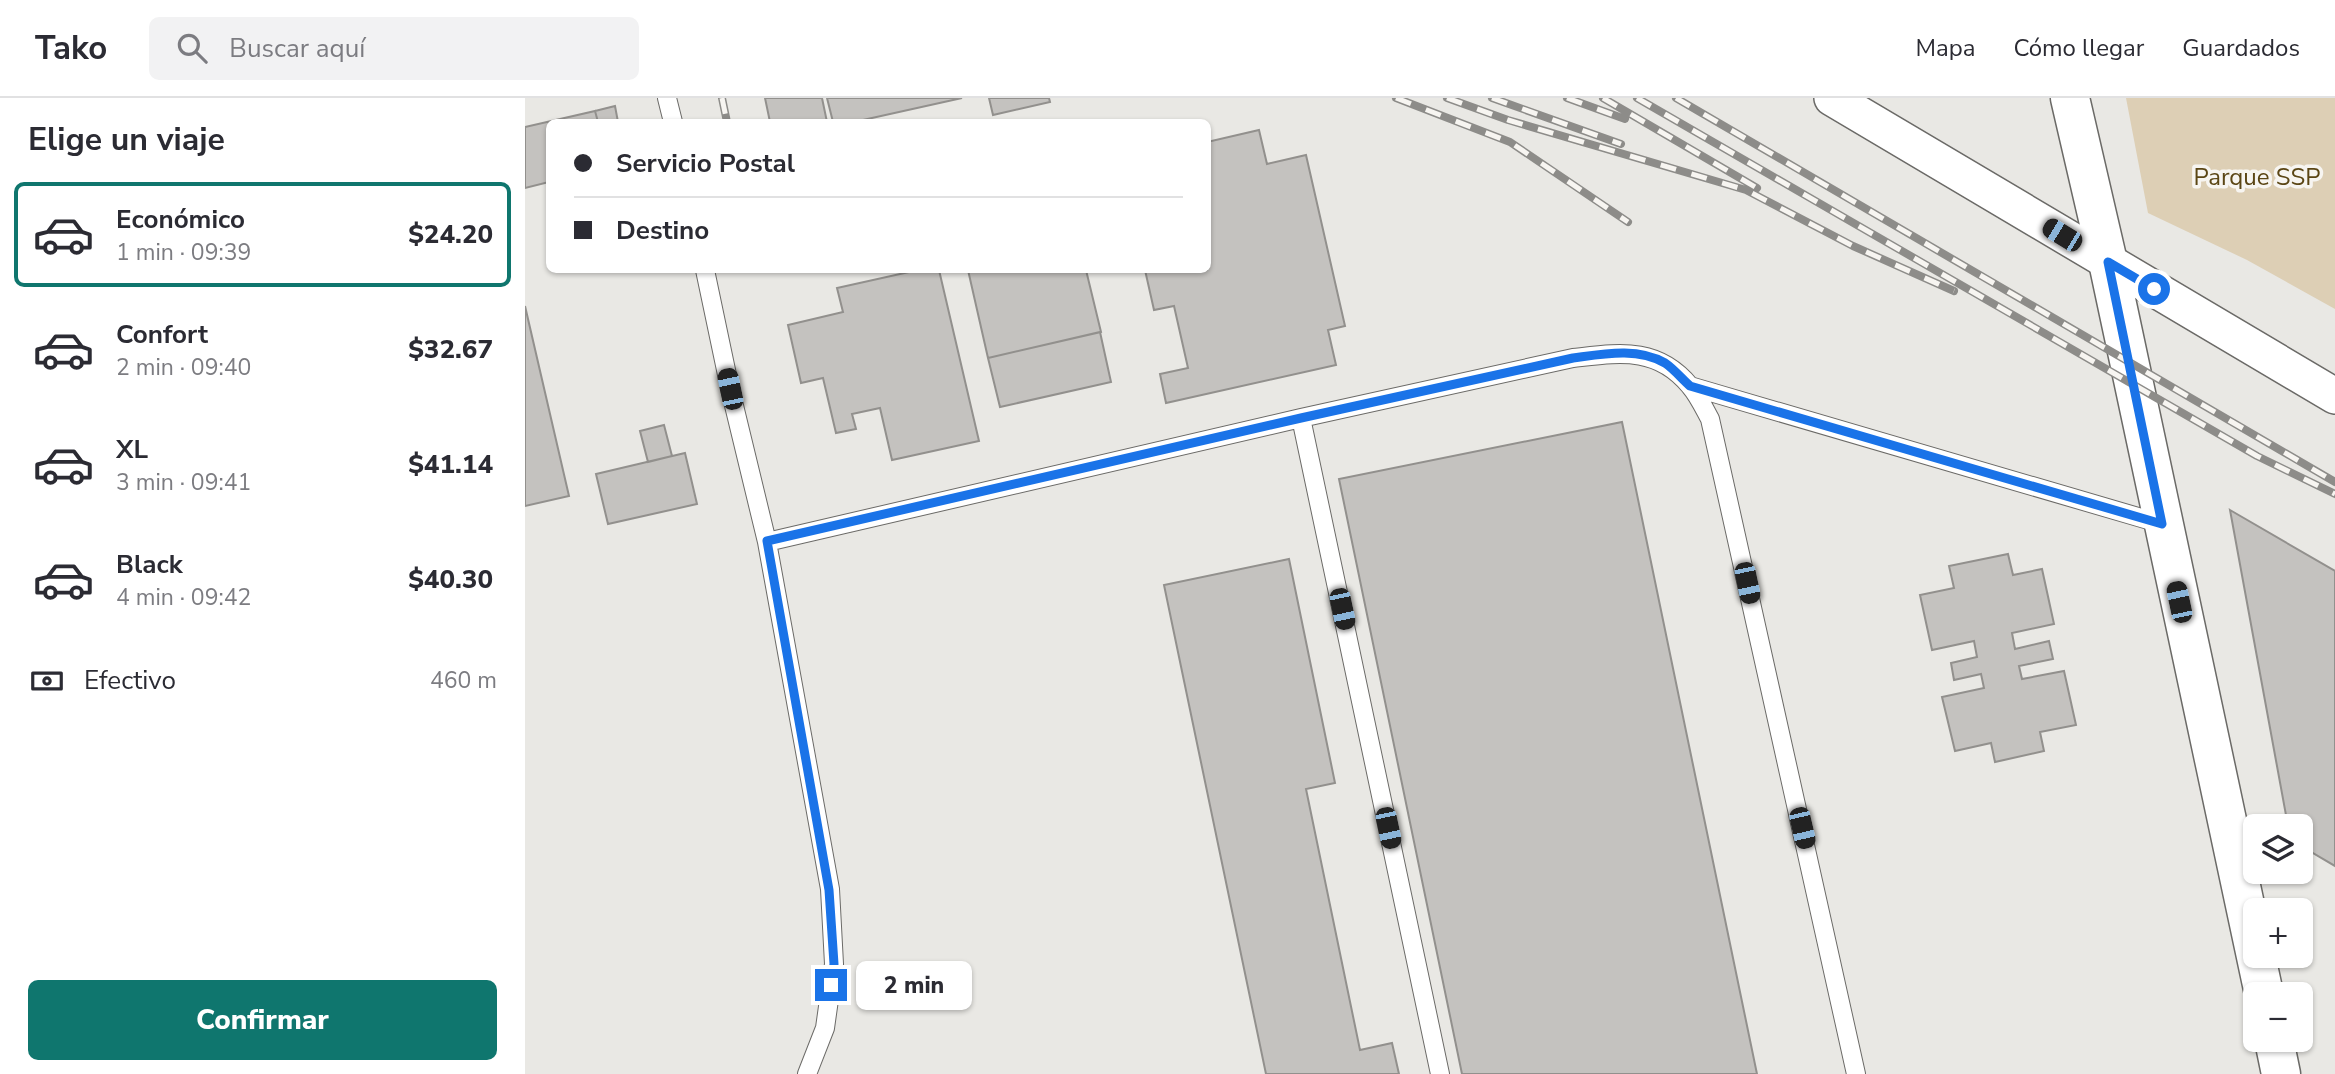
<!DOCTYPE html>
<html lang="es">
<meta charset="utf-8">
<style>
body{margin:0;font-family:"Nunito Sans",sans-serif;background:#f2f2f3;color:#2b2b33;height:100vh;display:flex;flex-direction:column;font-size:26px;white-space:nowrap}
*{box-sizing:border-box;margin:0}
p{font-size:23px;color:#7c7c81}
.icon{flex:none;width:38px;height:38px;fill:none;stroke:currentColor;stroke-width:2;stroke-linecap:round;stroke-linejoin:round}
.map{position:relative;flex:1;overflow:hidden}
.side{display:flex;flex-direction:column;background:#fff;width:525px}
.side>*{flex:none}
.banner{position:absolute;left:21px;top:21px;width:665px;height:154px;border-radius:10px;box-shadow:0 2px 5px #0004;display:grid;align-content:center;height:154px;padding:0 28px;background:#fff}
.fabs{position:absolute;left:1718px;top:716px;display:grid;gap:14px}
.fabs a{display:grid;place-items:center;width:70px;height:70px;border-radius:10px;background:#fff;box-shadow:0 2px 5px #0004;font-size:35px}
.end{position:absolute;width:32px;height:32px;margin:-16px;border:9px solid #1a73e8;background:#fff;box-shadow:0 0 0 4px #fff}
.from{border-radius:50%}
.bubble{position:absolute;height:49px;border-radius:10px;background:#fff;box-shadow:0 2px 5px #0004;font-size:23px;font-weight:800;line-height:49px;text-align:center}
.car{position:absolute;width:21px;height:42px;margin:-21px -10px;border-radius:9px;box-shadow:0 0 5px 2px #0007;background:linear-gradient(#222 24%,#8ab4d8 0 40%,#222 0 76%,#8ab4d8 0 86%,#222 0)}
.banner b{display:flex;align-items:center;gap:24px;height:66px;font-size:26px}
.banner b+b{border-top:2px solid #e1e1e2}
.banner i{width:18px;height:18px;background:#2b2b33}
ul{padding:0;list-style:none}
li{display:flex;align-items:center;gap:21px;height:105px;margin:0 14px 10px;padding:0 14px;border:4px solid transparent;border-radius:10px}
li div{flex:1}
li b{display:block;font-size:26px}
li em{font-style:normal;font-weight:800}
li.on{border-color:#0f766e}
li>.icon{width:63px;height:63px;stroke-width:1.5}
h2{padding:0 28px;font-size:32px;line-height:84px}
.pay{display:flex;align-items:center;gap:18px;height:77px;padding:0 28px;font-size:26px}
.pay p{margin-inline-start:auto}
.action{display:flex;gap:14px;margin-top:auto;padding:14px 28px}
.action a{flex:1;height:80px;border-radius:10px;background:#0f766e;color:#fff;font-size:28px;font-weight:800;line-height:80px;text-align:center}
header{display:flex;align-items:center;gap:42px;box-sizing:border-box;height:98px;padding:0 35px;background:#fff;border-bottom:2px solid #e1e1e2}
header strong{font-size:33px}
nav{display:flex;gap:38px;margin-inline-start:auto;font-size:24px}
.search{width:490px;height:63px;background:#f2f2f3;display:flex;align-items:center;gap:18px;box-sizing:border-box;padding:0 24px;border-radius:10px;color:#7c7c81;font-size:26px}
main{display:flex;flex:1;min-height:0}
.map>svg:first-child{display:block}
.green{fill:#ddcfb5}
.building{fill:#c4c2bf;stroke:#92908d;stroke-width:2}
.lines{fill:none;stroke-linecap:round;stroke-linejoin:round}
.lane-casing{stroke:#6b6a67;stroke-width:20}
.street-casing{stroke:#6b6a67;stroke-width:38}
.secondary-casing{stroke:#6b6a67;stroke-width:41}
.lane{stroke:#fff;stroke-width:18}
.street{stroke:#fff;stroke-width:35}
.secondary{stroke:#fff;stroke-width:38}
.rail-casing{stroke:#8d8c89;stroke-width:8}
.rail{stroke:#f7f5f1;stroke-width:5;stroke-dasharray:16;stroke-linecap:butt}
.route{stroke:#1a73e8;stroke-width:9}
.labels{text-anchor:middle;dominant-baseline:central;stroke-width:7;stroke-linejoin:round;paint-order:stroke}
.park-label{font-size:24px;fill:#5b4615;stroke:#f7f5f1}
</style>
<header>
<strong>Tako</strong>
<div class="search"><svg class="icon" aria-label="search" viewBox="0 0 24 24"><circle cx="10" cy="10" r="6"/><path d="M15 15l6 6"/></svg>Buscar aquí</div>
<nav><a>Mapa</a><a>Cómo llegar</a><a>Guardados</a></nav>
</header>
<main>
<section class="side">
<h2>Elige un viaje</h2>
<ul>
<li class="on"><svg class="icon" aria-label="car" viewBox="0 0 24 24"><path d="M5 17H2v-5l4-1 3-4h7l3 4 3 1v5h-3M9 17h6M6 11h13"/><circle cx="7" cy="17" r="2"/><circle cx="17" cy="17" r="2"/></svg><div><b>Económico</b><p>1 min · 09:39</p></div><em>$24.20</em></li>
<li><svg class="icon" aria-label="car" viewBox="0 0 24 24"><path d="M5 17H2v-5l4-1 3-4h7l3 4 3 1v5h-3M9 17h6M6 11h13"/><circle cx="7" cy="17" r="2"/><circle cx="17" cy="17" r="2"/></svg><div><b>Confort</b><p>2 min · 09:40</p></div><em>$32.67</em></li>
<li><svg class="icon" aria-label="car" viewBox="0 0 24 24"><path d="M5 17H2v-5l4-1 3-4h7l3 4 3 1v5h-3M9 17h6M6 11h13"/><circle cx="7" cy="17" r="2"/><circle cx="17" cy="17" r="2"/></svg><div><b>XL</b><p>3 min · 09:41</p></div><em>$41.14</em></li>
<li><svg class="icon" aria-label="car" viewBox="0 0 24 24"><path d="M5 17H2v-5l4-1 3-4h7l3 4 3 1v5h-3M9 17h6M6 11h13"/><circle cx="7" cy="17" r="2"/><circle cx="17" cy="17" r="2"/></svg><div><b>Black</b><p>4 min · 09:42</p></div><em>$40.30</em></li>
</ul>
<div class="pay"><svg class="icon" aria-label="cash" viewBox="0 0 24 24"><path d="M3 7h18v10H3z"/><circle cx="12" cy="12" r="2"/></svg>Efectivo<p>460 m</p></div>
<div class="action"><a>Confirmar</a></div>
</section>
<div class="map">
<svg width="1810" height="976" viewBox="0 0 1810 976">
<rect width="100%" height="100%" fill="#e9e8e4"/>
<path class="green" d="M1601 0H1810V211L1722 162 1623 115Z"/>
<path class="building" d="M240 0H297L302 24H245Z
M302 0H437L329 24H308Z
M464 0H524L525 4 468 17Z
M90 8 93 24H73L70 13Z
M70 13 73 24H24V84L0 90V29Z
M734 32 742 66 781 57 820 228 803 232 811 267 641 305 635 276 663 270 649 208 629 212 620 172H682V44Z
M393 172H414L454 343 367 362 355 310 327 316 331 331 311 335 298 280 276 285 263 227 318 214 312 190Z
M443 172H561L576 234 463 260Z
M0 208 44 398 0 408Z
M575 234 586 284 475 309 463 260Z
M1097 324 1232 976H937L814 381Z
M139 327 147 358 123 364 115 333Z
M160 355 172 406 83 426 71 376Z
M1705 412 1810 473V768L1776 748V728H1763Z
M1483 456 1488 477 1517 471 1529 526 1487 535 1490 551 1524 543 1528 561 1494 568 1497 581 1539 573 1551 627 1515 634 1519 653 1470 664 1466 645 1430 653 1417 599 1459 590 1456 576 1429 582 1426 565 1452 559 1449 543 1407 552 1395 497 1429 490 1424 468Z
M764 461 810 685 781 691 835 952 867 945 874 976H741L639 487Z"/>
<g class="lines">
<g class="lane-casing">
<path id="lane" d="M142 0 148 24
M180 172 205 291 242 444 305 791 309 866 300 930 282 976
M1165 288 1637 426
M776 320 915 976
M242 444 776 320 1048 260C1094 255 1132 248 1165 288 1173 297 1179 310 1185 321L1331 976"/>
</g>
<g class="street-casing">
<path id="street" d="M1307 0 1810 298"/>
</g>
<g class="secondary-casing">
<path id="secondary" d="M1545 0 1583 164 1739 896
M1749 942 1756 976"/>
</g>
<use href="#lane" class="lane"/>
<use href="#street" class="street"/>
<use href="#secondary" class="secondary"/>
<g class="rail-casing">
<path id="rail" d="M197 0 202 24
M871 0 985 44 1103 124
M922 0 983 22 1221 92 1328 148 1429 193
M967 0 1096 46
M1042 0 1100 21
M1078 0 1232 90
M1112 0 1732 358 1810 396
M1151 0 1810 384"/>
</g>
<use href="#rail" class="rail"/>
</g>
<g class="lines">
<path class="route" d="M306 887 309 866 304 792 242 443 776 320 1048 260C1078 256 1112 249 1140 265 1149 271 1157 281 1165 288L1637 426 1583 164 1629 191"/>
</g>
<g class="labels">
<g class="park-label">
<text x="1732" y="79">Parque SSP</text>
</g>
</g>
</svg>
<div class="fabs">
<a><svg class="icon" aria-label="layers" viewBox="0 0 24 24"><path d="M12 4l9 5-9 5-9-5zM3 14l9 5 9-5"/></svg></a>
<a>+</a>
<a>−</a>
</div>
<i class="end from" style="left:1629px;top:191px"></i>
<i class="end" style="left:306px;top:887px"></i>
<div class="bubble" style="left:331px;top:863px;width:116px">2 min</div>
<i class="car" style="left:1537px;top:137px;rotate:301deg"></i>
<i class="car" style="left:205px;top:291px;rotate:348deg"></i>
<i class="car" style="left:1222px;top:485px;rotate:168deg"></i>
<i class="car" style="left:1654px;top:504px;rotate:348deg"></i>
<i class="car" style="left:817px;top:511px;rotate:168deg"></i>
<i class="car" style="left:863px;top:730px;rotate:168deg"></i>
<i class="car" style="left:1277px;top:730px;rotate:167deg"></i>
<div class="banner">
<b><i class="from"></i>Servicio Postal</b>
<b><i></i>Destino</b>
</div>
</div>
</main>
